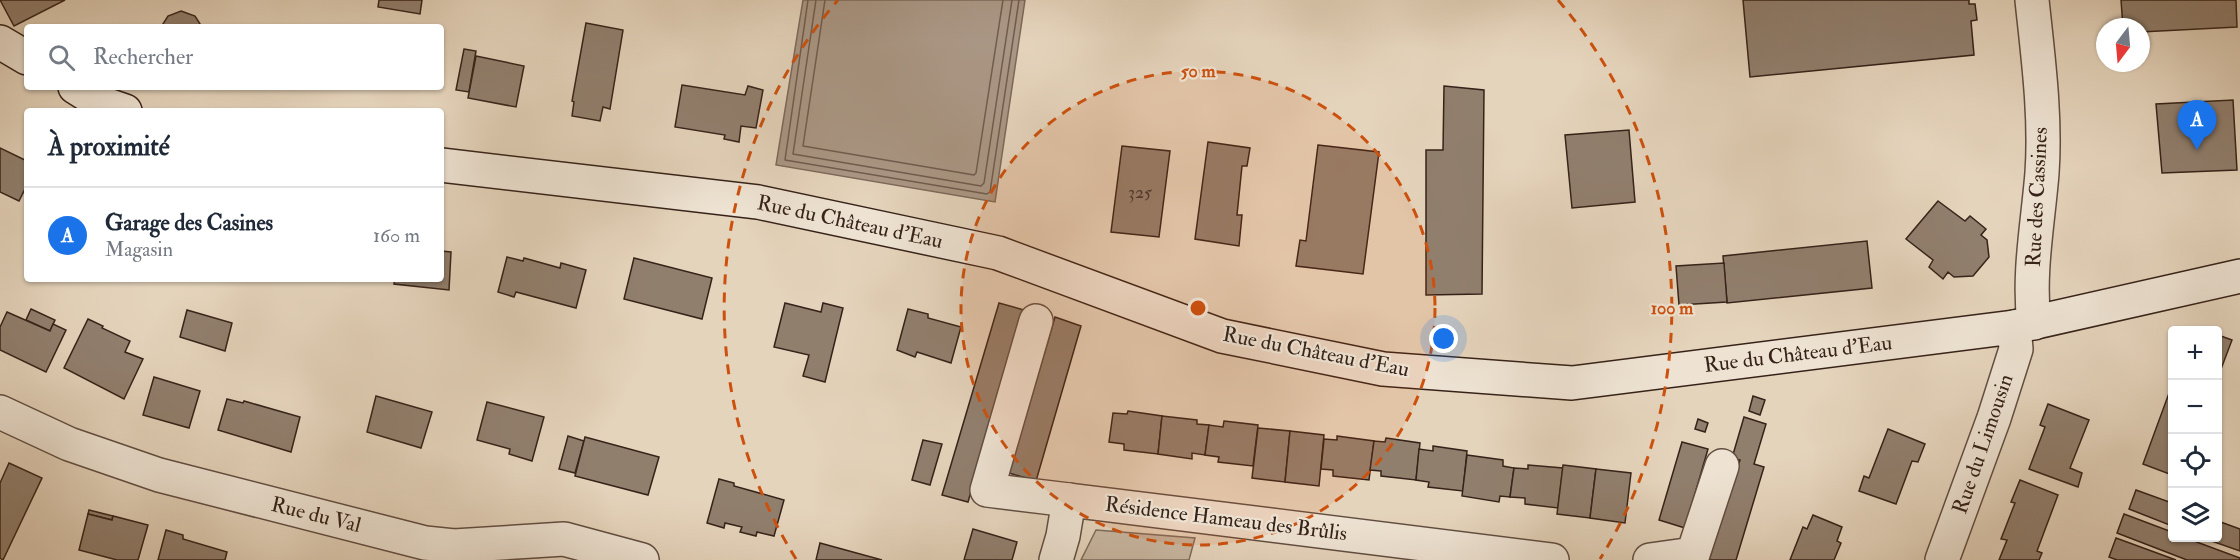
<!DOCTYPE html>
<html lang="fr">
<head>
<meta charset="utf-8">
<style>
	body { margin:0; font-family:"IM FELL Double Pica",serif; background:#f2f2f3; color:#1f2937 }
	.controls { position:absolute; right:18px; bottom:18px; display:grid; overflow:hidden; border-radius:6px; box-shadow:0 2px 4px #0004 }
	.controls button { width:54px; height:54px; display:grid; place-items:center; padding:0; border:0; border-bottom:2px solid #e0e1e3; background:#fff; color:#1f2937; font:30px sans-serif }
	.compass { position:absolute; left:2096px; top:18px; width:54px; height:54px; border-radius:50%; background:#fff; box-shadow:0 2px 4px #0004; rotate:196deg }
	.you { position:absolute; left:1444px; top:339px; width:21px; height:21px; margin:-15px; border:4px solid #fff; border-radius:50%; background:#1a73e8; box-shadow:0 0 0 9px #1a73e833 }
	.badge { display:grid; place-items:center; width:39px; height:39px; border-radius:50%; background:#1a73e8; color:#fff; font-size:20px; font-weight:700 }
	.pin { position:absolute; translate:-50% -50px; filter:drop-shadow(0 2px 3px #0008) }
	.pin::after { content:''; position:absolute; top:32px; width:21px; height:18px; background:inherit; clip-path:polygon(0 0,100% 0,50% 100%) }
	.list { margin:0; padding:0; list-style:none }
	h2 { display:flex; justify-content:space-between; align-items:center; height:78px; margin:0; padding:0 24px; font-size:26px }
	h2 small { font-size:20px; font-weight:400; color:#747a83 }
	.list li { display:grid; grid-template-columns:39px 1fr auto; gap:18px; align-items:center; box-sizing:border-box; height:96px; padding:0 24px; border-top:2px solid #e0e1e3 }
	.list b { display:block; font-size:22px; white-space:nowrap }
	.list p { margin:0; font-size:20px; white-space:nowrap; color:#747a83 }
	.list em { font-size:20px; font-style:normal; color:#747a83 }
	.icon { flex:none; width:33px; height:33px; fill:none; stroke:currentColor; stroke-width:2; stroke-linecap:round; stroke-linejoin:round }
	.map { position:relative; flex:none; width:2240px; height:560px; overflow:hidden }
	.search { position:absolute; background:#fff; box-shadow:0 2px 4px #0004; left:24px; top:24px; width:420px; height:66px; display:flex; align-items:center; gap:15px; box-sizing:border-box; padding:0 21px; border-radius:6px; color:#747a83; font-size:22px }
	.panel { position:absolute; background:#fff; box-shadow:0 2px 4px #0004; left:24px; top:108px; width:420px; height:174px; border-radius:6px }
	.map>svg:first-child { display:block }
	.green { fill:#c7b6a0; stroke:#7e6c5c; stroke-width:1.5 }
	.water { fill:#aa9785; stroke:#7c685a; stroke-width:1.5 }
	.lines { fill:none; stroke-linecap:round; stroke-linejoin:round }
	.shore { stroke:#705c4f; stroke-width:1.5 }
	.building { fill:#917f6e; stroke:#362219; stroke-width:1.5 }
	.street-casing { stroke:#624e42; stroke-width:36 }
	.secondary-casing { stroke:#362219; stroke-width:36 }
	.street { stroke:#eee3d3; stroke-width:33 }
	.secondary { stroke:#eee3d3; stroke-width:33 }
	.ring { fill:none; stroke:#cd510e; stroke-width:3; stroke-dasharray:10 8 }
	.labels { text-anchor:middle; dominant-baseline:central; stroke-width:4.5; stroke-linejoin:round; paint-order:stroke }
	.number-label { font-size:18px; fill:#4d392e }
	.street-label { font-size:21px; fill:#362219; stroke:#eee3d3 }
	.centre { fill:#cd510e; stroke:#eee3d3; stroke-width:3 }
	.ring-label { font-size:18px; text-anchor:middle; font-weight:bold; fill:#cd510e; stroke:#eee3d3; stroke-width:4.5; stroke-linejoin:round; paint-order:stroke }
</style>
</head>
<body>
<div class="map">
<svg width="2240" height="560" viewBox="0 0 2240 560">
	<rect width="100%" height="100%" fill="#e5d4bc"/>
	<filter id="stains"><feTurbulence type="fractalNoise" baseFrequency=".00333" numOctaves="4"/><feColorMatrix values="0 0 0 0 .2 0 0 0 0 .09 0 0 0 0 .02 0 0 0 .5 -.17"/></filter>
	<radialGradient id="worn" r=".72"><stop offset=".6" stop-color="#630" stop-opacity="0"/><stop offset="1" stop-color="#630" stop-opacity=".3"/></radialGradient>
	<path class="green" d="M1096,530L1195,538L1189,560H1081Z"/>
	<path class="water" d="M803,0H1025L995,202L776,165Z"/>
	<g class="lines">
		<g class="shore">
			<path d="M808,0L785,160L987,194L990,192L1019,0"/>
			<path d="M816,0L793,154L981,186L984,183L1012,0"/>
			<path d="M825,0L803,146L974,175L976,173L1003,0"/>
		</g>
	</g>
	<g class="building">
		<path d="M0,0H65L14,26Z"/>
		<path d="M379,0H422L420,14L378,7Z"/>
		<path d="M1743,0H1969V4H1975L1977,20L1971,21L1974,55L1750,77Z"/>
		<path d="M2121,0H2236L2237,27L2141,32V27H2123Z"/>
		<path d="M181,11L195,16L202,27H161L168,16Z"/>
		<path d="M586,23L623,30L610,109L603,107L600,121L572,116L574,102L572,101Z"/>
		<path d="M464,49L476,51L469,92L456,90Z"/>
		<path d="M476,56L524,66L516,107L468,98Z"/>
		<path d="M682,85L745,95L748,86L763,90L756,128L741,126L739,142L724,139L725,135L675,127Z"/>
		<path d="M1444,86L1484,90L1482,294L1426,295V150H1443Z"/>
		<path d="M2233,100L2237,170L2162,173L2156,104Z"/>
		<path d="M1629,130L1635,202L1572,208L1565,135Z"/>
		<path d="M1208,142L1250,148L1247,166H1242L1237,215H1242L1239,246L1195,239Z"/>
		<path d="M1318,145L1379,152L1363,274L1296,266L1300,240L1306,241Z"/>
		<path d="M1122,146L1170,151L1159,237L1111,232Z"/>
		<path d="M0,148L27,161V185L19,201L0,192Z"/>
		<path d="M1938,201L1965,221L1970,216L1986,229L1981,235L1987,240L1989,257L1973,276L1954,277L1948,272L1943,279L1929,267L1933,260L1906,239Z"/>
		<path d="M1867,241L1872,288L1727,303L1723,256Z"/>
		<path d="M441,251L451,252L449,290L394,284L395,279H441Z"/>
		<path d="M507,257L523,261L524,258L560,268L561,263L586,270L576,308L516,292L514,297L498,292Z"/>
		<path d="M634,258L712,278L702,319L624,299Z"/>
		<path d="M1724,263L1727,302L1679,305L1676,266Z"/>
		<path d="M785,303L821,312L823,303L843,308L825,382L803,376L809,355L774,347Z"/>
		<path d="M999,303L1024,310L968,502L942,495Z"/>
		<path d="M31,309L55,320L50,331L26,320Z"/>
		<path d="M908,309L928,314V318L961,327L951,363L917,352L915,357L897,350Z"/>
		<path d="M187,310L232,323L225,351L180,337Z"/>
		<path d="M7,312L50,331L53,324L66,330L46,372L0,350V327Z"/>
		<path d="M1055,317L1081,326L1036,481L1009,473Z"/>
		<path d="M88,319L103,326L102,328L130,341L125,352L143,359L124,399L64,368Z"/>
		<path d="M2218,335L2232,340L2218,377Z"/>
		<path d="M154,377L200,391L189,428L143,415Z"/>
		<path d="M2172,385V475L2143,464Z"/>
		<path d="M376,396L432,412L421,448L367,432Z"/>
		<path d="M1753,396L1765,400L1760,415L1749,411Z"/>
		<path d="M227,399L243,403L244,401L300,417L291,452L218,430Z"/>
		<path d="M487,402L544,417L532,461L509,454L510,449L477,440Z"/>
		<path d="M2048,404L2089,420L2070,468L2082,473L2078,487L2029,469L2045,427L2040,425Z"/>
		<path d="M1128,411L1162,416L1158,454L1124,450V444L1109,442L1113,413L1127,414Z"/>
		<path d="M1162,416L1197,420V424L1209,425L1205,455L1192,453V459L1158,454Z"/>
		<path d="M1744,417L1766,424L1754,464L1764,467L1736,560H1709L1740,460L1732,458Z"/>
		<path d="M1698,419L1708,423L1705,432L1695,429Z"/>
		<path d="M1224,421L1258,425L1253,466L1218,462L1219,457L1205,455L1209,425L1223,427Z"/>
		<path d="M1258,428L1290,431L1285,482L1252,478Z"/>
		<path d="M1888,429L1925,444L1918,462L1912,461L1896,504L1859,491L1864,476L1869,478Z"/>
		<path d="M1290,431L1324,435L1319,486L1285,482Z"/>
		<path d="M568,436L584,441L575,473L559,469Z"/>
		<path d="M1337,436L1374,441L1369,480L1333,476V470L1321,469L1324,439L1337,440Z"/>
		<path d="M585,437L659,457L648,495L575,476Z"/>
		<path d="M1386,438L1420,443L1416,480L1381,476V471L1370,470L1374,441L1385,442Z"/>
		<path d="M923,440L942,444L930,485L912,480Z"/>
		<path d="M1682,442L1708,449L1685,528L1659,520Z"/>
		<path d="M1433,446L1467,451L1463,491L1428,487L1429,482L1416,480L1419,449L1433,451Z"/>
		<path d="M1467,455L1503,460V466L1514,468L1510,497L1500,496L1499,502L1462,496Z"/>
		<path d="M9,463L42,478L3,560L0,558V483Z"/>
		<path d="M1528,465L1563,468L1558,508L1525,504V498L1510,497L1514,468L1528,469Z"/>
		<path d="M1563,465L1596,469L1590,518L1557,514Z"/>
		<path d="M1596,469L1631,473L1625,523L1590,518Z"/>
		<path d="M719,479L734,483V486L784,500L774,536L757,532L756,536L740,532L742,527L725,523L724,528L707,523Z"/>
		<path d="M2020,480L2058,495L2037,551L2042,553L2039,560H1999L2007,540L2001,539L2015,503L2011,502Z"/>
		<path d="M2136,490L2172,503V526L2129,509Z"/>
		<path d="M89,510L113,516L112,520L88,514Z"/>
		<path d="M88,514L112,520L113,516L148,525L138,560H117L79,550Z"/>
		<path d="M2124,514L2172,532V538H2186L2240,558V560H2187L2117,533Z"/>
		<path d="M1813,515L1842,527L1837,541L1841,543L1834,560H1790L1803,527L1807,529Z"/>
		<path d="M2218,521L2240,529V551L2203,538H2218Z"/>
		<path d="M973,529L1017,542L1012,560H964Z"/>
		<path d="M166,530L183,535V539L227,552L225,560H158Z"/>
		<path d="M2116,538L2176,560H2117L2109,557Z"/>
		<path d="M820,543L882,560H816Z"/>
	</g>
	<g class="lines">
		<defs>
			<g id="street">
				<path d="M2032,0C2038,57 2046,116 2042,173C2038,223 2028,273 2034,323"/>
				<path d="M1036,321L987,490L1069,500"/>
				<path d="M0,412L69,444L159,475L425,543L454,546L564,539L642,560"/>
				<path d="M1056,560L1063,536L1069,500L1552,560"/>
				<path d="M1650,560L1693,554L1722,466"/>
				<path d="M1942,560L1994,418L2016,349L2014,327"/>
			</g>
			<g id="secondary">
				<path d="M0,42L27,58"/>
				<path d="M75,87L99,102L125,111"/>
				<path d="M441,165L758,202L998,253L1222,336L1383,369L1572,383L2014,327L2240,276"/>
			</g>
		</defs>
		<use href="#street" class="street-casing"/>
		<use href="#secondary" class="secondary-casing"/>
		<use href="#street" class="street"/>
		<use href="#secondary" class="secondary"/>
	</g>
	<circle cx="1198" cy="308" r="237" fill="#cd510e" fill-opacity=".12"/>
	<g class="ring">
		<circle cx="1198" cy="308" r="237"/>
		<path d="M796 559A474 474 0 0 1 838 0M1558 0A474 474 0 0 1 1600 559"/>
	</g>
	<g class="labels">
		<g class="number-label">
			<text x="1140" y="192">325</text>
		</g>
		<g class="street-label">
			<text transform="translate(2037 197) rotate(-87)">Rue des Cassines</text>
			<text transform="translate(850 222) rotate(12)">Rue du Château d'Eau</text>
			<text transform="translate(1316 352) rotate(11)">Rue du Château d'Eau</text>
			<text transform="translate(1798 354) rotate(-7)">Rue du Château d'Eau</text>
			<text transform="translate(1983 444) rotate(-71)">Rue du Limousin</text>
			<text transform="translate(316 515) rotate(14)">Rue du Val</text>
			<text transform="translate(1226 519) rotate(7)">Résidence Hameau des Brûlis</text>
		</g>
	</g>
	<circle cx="1198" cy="308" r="9" class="centre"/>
	<g class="ring-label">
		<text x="1198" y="77">50 m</text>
		<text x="1672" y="314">100 m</text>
	</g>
	<rect width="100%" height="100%" filter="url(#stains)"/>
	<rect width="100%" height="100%" fill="url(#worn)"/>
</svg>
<div class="controls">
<button>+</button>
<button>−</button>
<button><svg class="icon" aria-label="locate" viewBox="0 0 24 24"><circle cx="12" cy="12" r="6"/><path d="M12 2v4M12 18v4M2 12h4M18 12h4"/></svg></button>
<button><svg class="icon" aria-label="layers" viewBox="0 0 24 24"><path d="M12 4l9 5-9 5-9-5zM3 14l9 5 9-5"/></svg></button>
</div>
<svg class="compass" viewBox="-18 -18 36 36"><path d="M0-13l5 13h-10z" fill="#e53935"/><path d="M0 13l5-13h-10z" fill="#747a83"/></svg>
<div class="you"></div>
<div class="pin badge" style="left:2197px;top:150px">A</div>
<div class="search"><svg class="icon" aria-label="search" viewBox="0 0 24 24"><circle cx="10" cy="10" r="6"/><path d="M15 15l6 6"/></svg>Rechercher</div>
<section class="panel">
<h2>À proximité<small></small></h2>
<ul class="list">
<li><span class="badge">A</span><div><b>Garage des Casines</b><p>Magasin</p></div><em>160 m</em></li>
</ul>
</section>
</div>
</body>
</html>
